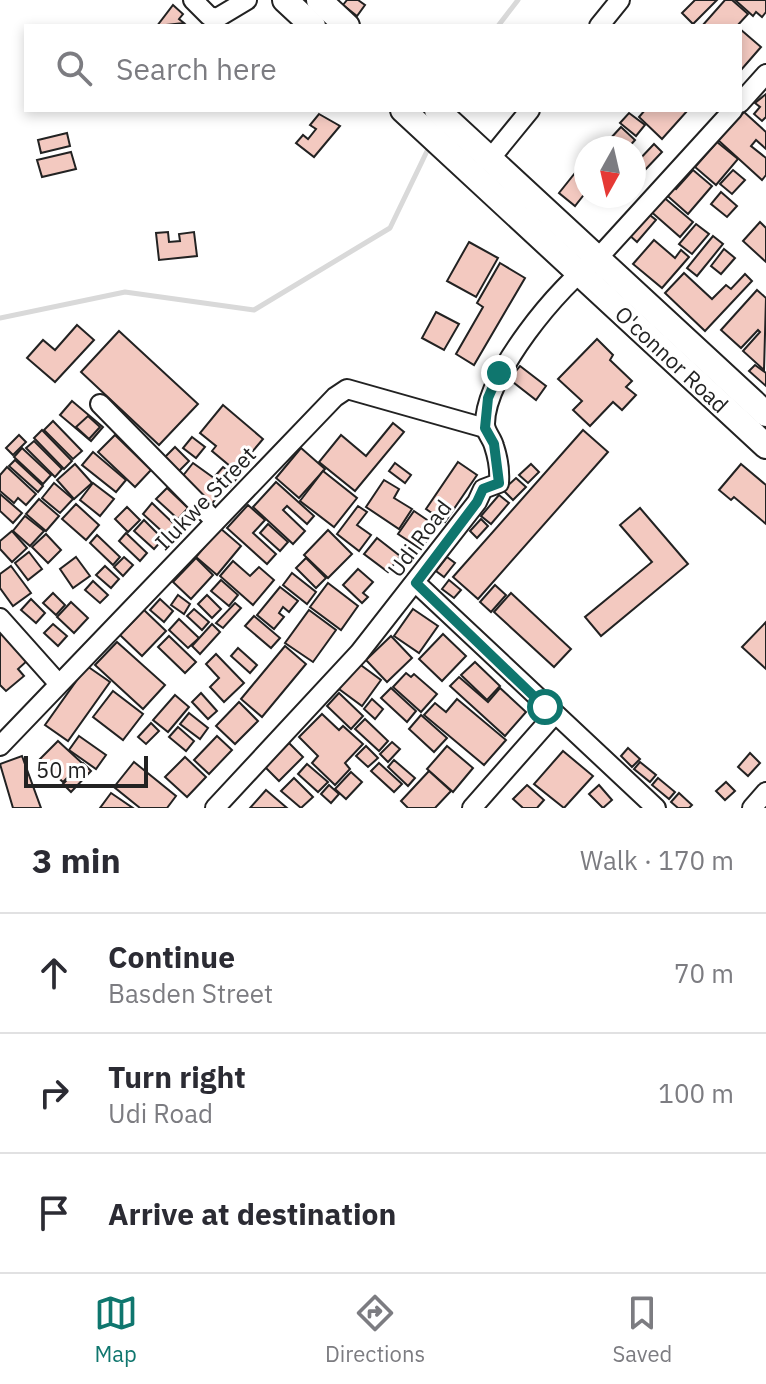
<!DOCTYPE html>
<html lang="en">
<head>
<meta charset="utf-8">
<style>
	body { margin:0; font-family:"IBM Plex Sans",sans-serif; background:#f7f7f7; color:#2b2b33 }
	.compass { position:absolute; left:574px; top:136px; width:72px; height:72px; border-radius:50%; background:#fff; box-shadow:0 4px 12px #0003; rotate:188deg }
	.scale { position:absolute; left:24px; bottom:20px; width:124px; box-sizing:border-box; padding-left:8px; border:4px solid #222; border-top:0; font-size:22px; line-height:28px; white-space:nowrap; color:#222; -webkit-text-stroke:6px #fff; paint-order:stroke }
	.stop { position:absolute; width:24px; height:24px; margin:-18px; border:6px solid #0f766e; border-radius:50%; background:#fff }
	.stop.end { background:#0f766e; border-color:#fff; box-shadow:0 2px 8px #0008 }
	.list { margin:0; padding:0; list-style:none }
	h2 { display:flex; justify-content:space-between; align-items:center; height:104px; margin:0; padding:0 32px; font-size:34px }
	h2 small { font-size:26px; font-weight:400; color:#7c7c81 }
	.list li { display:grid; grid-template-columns:52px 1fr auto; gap:24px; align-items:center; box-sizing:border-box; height:120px; padding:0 32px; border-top:2px solid #e1e1e2 }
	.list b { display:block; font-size:30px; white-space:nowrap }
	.list p { margin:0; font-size:26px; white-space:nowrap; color:#7c7c81 }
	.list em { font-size:26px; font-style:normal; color:#7c7c81 }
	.icon { flex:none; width:44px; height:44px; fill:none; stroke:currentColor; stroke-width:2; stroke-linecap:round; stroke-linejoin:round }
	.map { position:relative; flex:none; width:766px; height:808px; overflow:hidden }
	.search { position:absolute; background:#fff; box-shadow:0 4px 12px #0003; left:24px; right:24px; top:24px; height:88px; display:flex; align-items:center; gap:20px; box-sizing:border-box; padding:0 28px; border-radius:0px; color:#7c7c81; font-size:30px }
	.sheet { height:464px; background:#fff }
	nav { display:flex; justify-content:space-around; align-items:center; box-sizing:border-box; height:112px; border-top:2px solid #e1e1e2; background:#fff; font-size:22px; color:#7c7c81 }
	nav a { display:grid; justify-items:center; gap:4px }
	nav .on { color:#0f766e }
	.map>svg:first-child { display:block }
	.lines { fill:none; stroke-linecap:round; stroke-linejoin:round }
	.stream { stroke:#d9d9d9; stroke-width:5 }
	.building { fill:#f3c9c0; stroke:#222; stroke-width:2 }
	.minor-casing { stroke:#222; stroke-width:22 }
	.major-casing { stroke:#222; stroke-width:28 }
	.minor { stroke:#fff; stroke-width:18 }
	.major { stroke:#fff; stroke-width:24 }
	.route { stroke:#0f766e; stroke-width:10 }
	.labels { text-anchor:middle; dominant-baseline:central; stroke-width:6; stroke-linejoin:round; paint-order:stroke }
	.street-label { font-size:22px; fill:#222; stroke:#fff }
</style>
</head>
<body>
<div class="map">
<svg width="766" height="808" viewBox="0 0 766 808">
	<rect width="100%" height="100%" fill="#fff"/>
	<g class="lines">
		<g class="stream">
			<path d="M498,26L518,0"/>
			<path d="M0,318L125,292L254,310L390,228L429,147"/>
		</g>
	</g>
	<g class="building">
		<path d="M347,0H358L365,5L357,16L343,5Z"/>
		<path d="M695,0H717L693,24L682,13Z"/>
		<path d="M725,0H732L748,14L737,26H702Z"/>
		<path d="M735,0H766V12L762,17L756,12L753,16Z"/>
		<path d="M173,5L183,14L179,19L184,23L157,26Z"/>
		<path d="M740,29L761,47L741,70L740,69Z"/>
		<path d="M766,94V117L762,121L754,114L760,107L755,103Z"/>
		<path d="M645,110H688L662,139L639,117Z"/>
		<path d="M744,112L766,132V149L756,140L751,146L766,158V175L762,180L718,140Z"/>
		<path d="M629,113L645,125L636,136L620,123Z"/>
		<path d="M319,114L340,126L314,157L296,143L303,135L308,139L316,129L310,125Z"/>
		<path d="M621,127L635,140L628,148H621L610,139Z"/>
		<path d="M67,133L70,146L41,153L38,140Z"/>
		<path d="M717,142L738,159L716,185L695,167Z"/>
		<path d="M654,144L662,152L644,171L636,163Z"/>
		<path d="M71,152L76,169L42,177L37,160Z"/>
		<path d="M586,169V192L575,206L559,193L575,173L579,177Z"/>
		<path d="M693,170L712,186L688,214L662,191L669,183L676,189Z"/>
		<path d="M733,170L745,180L732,194L720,184Z"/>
		<path d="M721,192L737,206L727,217L711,204Z"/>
		<path d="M661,195L693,222L680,237L648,209Z"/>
		<path d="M646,212L656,220L637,242L628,234Z"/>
		<path d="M760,222L766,228V262L743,241Z"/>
		<path d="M696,224L709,234L692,254L679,244Z"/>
		<path d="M168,232L169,242L180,241L179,234L194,232L197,256L159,260L156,233Z"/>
		<path d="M713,236L723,244L697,276L687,268Z"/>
		<path d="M654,240L675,258L681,250L689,257L662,288L633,264Z"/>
		<path d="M469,242L498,258L476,297L447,281Z"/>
		<path d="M724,249L735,258L721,274L711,266Z"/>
		<path d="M500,263L525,278L474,365L456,354L483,307L477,303Z"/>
		<path d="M684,273L712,299L726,285L731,289L745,274L752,281L705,331L665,293Z"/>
		<path d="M757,290L766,298L764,370L743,351L760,332L758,330L741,348L721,330Z"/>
		<path d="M436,312L459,324L444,350L422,338Z"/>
		<path d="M77,325L94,340L55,382L27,358L43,340L55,350Z"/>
		<path d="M119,331L198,404L159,445L81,372Z"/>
		<path d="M597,339L613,355L610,360L632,381L626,387L636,395L622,410L613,402L590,426L573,410L582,401L558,379Z"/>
		<path d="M755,365L766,373V386L749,371Z"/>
		<path d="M520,366L546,386L536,400L509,379Z"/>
		<path d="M72,401L103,427L91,441L60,415Z"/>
		<path d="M223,405L263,439L236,471L212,451L216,446L200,433Z"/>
		<path d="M88,416L100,427L89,439L76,427Z"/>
		<path d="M53,421L82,451L73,459L44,430Z"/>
		<path d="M393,423L404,432L355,491L319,462L341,435L366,456Z"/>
		<path d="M42,430L72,461L64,469L34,438Z"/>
		<path d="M583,430L608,452L478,599L453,577Z"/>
		<path d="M19,435L26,442L13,455L6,448Z"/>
		<path d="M115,435L151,470L135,487L98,452Z"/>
		<path d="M192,437L205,447L196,458L183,448Z"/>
		<path d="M34,441L62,469L55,477L26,448Z"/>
		<path d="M175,447L189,461L177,473L163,459Z"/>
		<path d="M22,448L51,475L43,484L14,457Z"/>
		<path d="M301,448L325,469L299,498L276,478Z"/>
		<path d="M93,452L126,480L116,492L82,465Z"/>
		<path d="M15,460L43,486L38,492L9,466Z"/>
		<path d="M458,462L477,475L445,522L426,509Z"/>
		<path d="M193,463L225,486L211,505L178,482Z"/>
		<path d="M395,463L411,475L405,483L389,471Z"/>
		<path d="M75,464L92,483L74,499L57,480Z"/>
		<path d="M531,464L539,472L528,483L519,475Z"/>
		<path d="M741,464L766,485V524L734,497L731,500L719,490Z"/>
		<path d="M7,467L36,494L26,505L18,498L14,503L0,491V475Z"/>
		<path d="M223,467L237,478L230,487L216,475Z"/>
		<path d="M323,471L357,498L334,527L300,501Z"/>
		<path d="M516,478L526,487L513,500L503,490Z"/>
		<path d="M384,480L399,489L394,498L412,509L399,529L366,507Z"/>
		<path d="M276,482L314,516L307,524L287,506L283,510L305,531L293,544L253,507Z"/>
		<path d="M54,483L73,499L60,513L42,498Z"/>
		<path d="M93,483L114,499L100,516L80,500Z"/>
		<path d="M167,488L188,508L178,519L156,499Z"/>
		<path d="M0,494L22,513L13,523L0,511Z"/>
		<path d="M499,495L509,503L491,524L481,516Z"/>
		<path d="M39,499L59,516L46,531L26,514Z"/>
		<path d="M152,503L175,525L166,535L143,514Z"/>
		<path d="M76,504L99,525L86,540L62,519Z"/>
		<path d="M248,505L265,520L253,533L276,554L267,564L227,528Z"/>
		<path d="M358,506L367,512L357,525L371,535L359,551L337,534Z"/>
		<path d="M127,507L140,520L128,532L115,519Z"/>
		<path d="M640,508L688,564L601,636L585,617L652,562L620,525Z"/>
		<path d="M414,511L436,526L421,549L398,534Z"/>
		<path d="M25,516L44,531L30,546L13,531Z"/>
		<path d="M481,519L488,526L477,538L470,531Z"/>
		<path d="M144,520L163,539L154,549L134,531Z"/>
		<path d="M268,524L288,542L280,551L260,533Z"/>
		<path d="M220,528L241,546L217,575L196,557Z"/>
		<path d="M328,530L352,554L328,578L304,555Z"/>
		<path d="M12,531L27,548L12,562L0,549V541Z"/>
		<path d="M126,533L147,553L140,561L119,541Z"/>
		<path d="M46,534L61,550L48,563L32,547Z"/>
		<path d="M97,535L120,557L113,565L90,543Z"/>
		<path d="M377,538L400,556L388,572L364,554Z"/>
		<path d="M29,552L42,569L28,580L15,563Z"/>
		<path d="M76,557L90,576L73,588L60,569Z"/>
		<path d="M124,557L133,565L123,576L114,567Z"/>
		<path d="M447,557L455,563L444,577L436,571Z"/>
		<path d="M196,558L213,575L191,599L173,582Z"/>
		<path d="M306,558L326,578L316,588L296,568Z"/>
		<path d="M233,561L250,576L259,567L274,580L253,605L220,576Z"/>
		<path d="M11,566L31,593L13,606L0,588V574Z"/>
		<path d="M105,566L119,579L111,588L96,575Z"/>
		<path d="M358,569L373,582L363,593L368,597L362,603L343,585Z"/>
		<path d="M292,573L316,592L307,604L283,585Z"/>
		<path d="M221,580L238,595L229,606L211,591Z"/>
		<path d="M449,580L461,590L454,598L442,589Z"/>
		<path d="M93,581L108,595L100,603L85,590Z"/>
		<path d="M328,583L358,606L341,630L310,607Z"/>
		<path d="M495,585L506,595L491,612L480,602Z"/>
		<path d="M280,587L298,601L289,612L283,607L279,613L284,617L274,629L257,615Z"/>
		<path d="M53,593L65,605L56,615L43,603Z"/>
		<path d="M511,593L571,649L554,667L494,612Z"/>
		<path d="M178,595L190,604L184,614L171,605Z"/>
		<path d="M207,595L221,609L212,618L198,604Z"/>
		<path d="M31,599L45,613L36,623L21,610Z"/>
		<path d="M160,599L173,611L164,622L150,610Z"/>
		<path d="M71,602L88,618L74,633L57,617Z"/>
		<path d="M235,603L241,608L223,628L216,623Z"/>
		<path d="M194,609L209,622L202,630L187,616Z"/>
		<path d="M413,609L438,626L419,653L394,636Z"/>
		<path d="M144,610L166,631L142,656L120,635Z"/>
		<path d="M309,610L336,630L313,662L285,643Z"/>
		<path d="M254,616L280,638L271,648L245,626Z"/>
		<path d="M179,619L199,638L188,648L169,630Z"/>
		<path d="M766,622V669L742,647Z"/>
		<path d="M53,624L67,636L58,646L44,633Z"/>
		<path d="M212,624L220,632L200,654L192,646Z"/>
		<path d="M0,627L28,660L18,669L24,676L6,691L0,685Z"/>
		<path d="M443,634L466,656L442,681L419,659Z"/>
		<path d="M169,636L196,662L185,673L158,647Z"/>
		<path d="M391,636L412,658L387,682L366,660Z"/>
		<path d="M117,642L165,685L143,709L95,665Z"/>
		<path d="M285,646L306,664L262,717L241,699Z"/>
		<path d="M238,648L257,665L250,673L231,656Z"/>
		<path d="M216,654L244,683L224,702L210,687L219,678L206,664Z"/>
		<path d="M475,662L500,686L487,700L461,675Z"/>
		<path d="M358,663L381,680L362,706L339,689Z"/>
		<path d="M87,666L110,682L68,741L45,725Z"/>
		<path d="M406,673L411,677L414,674L437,694L421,712L393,687Z"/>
		<path d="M459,677L488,702L500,688L526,712L505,736L450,686Z"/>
		<path d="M391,688L416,711L407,722L381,698Z"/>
		<path d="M113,691L143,714L123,740L93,717Z"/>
		<path d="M201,693L217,711L208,719L192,702Z"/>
		<path d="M339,693L363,716L351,729L327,706Z"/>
		<path d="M175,695L189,707L168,732L153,720Z"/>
		<path d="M372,699L383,709L375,719L364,709Z"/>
		<path d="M457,699L506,740L484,765L424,715L435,703L446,712Z"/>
		<path d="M239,702L258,721L235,744L216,726Z"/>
		<path d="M189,713L208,728L200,739L180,724Z"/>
		<path d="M322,714L339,730L343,726L363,744L345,763L350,769L335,785L312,763L318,756L299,737Z"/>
		<path d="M421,715L447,738L434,752L409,729Z"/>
		<path d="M365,719L388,741L379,751L355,729Z"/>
		<path d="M151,723L159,731L146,744L138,737Z"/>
		<path d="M178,727L194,741L186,751L169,737Z"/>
		<path d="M79,736L106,755L96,769L69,750Z"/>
		<path d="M217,736L232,750L209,774L194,760Z"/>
		<path d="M58,741L82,763L63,782L39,760Z"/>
		<path d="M392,742L400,749L388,762L380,754Z"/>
		<path d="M289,743L303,757L279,781L265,767Z"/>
		<path d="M366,746L378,758L368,767L356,756Z"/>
		<path d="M447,746L473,768L453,792L427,769Z"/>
		<path d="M628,748L640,759L632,767L621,756Z"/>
		<path d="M563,751L593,776L564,808L534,784Z"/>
		<path d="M750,753L760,763L748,776L738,767Z"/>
		<path d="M22,756L41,808H13L0,764Z"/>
		<path d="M185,757L206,777L187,797L165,777Z"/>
		<path d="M394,760L415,778L408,786L388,767Z"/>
		<path d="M134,762L176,796L167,808H140L114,787Z"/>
		<path d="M640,762L656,775L650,782L634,769Z"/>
		<path d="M83,763L91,771L71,792L63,784Z"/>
		<path d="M379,763L402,784L394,792L371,771Z"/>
		<path d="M307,764L328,782L318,792L298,774Z"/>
		<path d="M429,771L451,791L435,808H408L401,801Z"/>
		<path d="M351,772L362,782L346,799L335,789Z"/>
		<path d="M294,778L313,797L301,808L281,791Z"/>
		<path d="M658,778L675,792L669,799L652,785Z"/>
		<path d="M726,782L735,791L725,800L716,791Z"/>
		<path d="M329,785L339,794L331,803L321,794Z"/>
		<path d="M527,785L544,800L537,808H523L513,799Z"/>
		<path d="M599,785L612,800L603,808L589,794Z"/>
		<path d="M266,790L287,808H250Z"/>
		<path d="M111,793L133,808H100Z"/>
		<path d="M679,793L692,805L689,808H678L671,802Z"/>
	</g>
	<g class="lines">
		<defs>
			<g id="minor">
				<path d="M193,0L209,16L217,18L247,0"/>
				<path d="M599,26L620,0"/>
				<path d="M740,103L766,74"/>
				<path d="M490,159L530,110"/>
				<path d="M100,404L215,521"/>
				<path d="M416,583L656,808"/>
				<path d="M0,618L58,683"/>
				<path d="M0,746L335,397L347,389L485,428"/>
				<path d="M215,808L359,653L477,502L483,489L499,483C500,470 498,458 494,446C492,438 485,432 485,424C485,375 559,285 598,258L733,110"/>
				<path d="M472,808L554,715"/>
				<path d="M752,808L766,792"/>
			</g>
			<g id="major">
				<path d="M285,0L313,26"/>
				<path d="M319,0L347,26"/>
				<path d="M403,110L766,446"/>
				<path d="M437,110L766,414"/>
			</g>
		</defs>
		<use href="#minor" class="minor-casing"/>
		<use href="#major" class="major-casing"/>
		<use href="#minor" class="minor"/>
		<use href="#major" class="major"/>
	</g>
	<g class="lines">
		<path class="route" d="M499,373L488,398L485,428L494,444L499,483L483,489L477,502L416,583L545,707"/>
	</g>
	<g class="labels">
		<g class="street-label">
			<text transform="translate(672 359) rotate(43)">O'connor Road</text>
			<text transform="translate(205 498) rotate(-46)">Ilukwe Street</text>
			<text transform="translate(419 538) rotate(-53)">Udi Road</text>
		</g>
	</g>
</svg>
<svg class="compass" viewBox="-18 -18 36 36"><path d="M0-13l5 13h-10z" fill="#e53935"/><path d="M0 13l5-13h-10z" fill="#7c7c81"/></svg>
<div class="scale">50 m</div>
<div class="stop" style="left:545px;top:707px"></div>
<div class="stop end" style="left:499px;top:373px"></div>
<div class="search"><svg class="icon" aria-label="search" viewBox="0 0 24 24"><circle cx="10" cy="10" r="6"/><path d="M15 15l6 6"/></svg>Search here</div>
</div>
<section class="sheet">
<h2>3 min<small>Walk · 170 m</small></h2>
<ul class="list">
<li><svg class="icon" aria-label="ahead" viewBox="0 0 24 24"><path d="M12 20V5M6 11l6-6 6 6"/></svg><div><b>Continue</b><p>Basden Street</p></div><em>70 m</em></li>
<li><svg class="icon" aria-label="right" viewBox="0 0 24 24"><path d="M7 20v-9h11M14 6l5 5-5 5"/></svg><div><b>Turn right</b><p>Udi Road</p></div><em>100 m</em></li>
<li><svg class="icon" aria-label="arrive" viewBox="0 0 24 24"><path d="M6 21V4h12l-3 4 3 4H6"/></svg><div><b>Arrive at destination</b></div></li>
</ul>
</section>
<nav>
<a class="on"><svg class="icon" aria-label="map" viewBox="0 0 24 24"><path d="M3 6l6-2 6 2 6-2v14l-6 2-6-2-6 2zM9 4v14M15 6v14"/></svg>Map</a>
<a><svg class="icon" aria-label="directions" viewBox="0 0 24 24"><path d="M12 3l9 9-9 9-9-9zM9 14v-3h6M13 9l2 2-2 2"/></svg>Directions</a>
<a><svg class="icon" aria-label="saved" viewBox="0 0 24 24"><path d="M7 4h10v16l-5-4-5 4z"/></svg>Saved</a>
</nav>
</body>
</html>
